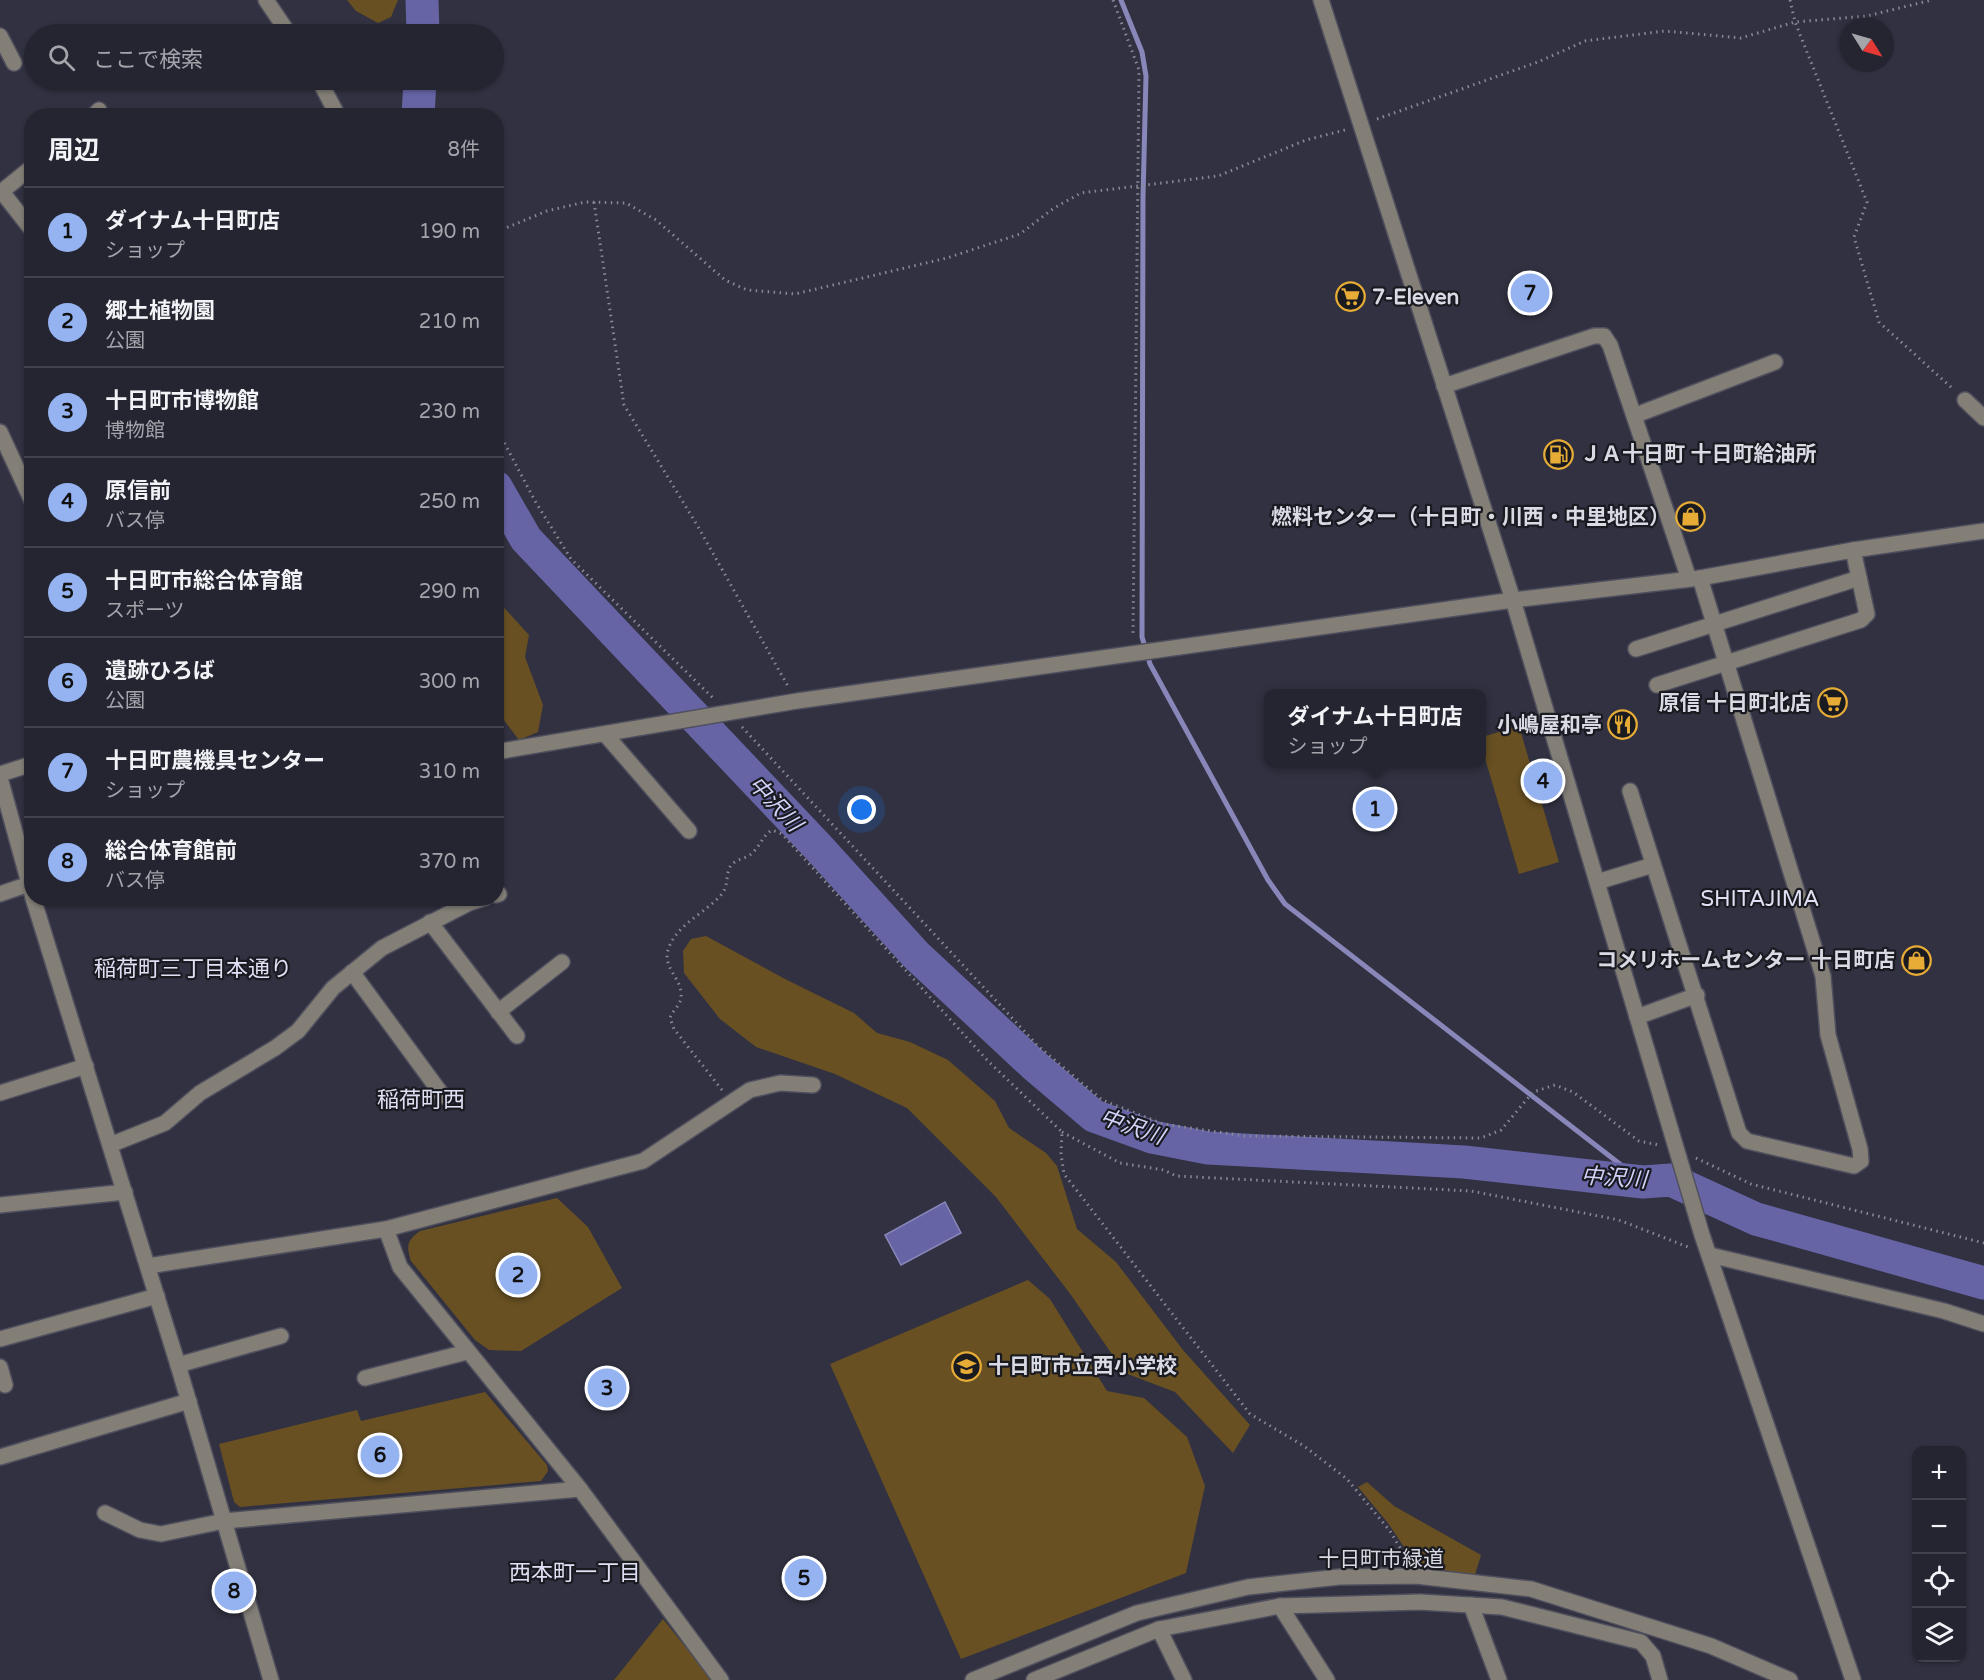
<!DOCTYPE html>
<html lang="ja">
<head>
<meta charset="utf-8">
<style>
	body { margin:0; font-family:"Varela Round","Noto Sans JP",sans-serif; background:#31313d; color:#f1f3f6 }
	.controls { position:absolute; right:18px; bottom:18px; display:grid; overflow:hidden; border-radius:12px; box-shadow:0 2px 4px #0004 }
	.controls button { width:54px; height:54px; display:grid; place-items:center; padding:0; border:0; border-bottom:2px solid #42424d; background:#252531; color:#f1f3f6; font:30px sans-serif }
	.compass { position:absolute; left:1840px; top:18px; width:54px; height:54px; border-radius:50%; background:#252531; box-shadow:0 2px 4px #0004; rotate:127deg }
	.you { position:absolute; left:862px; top:810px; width:21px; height:21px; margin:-15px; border:4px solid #fff; border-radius:50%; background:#1a73e8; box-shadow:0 0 0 9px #1a73e833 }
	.badge { display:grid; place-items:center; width:39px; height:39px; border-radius:50%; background:#95b2f1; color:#111; font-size:20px; font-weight:700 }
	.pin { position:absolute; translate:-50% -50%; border:3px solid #fff; box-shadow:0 2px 6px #0006 }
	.popup { position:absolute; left:1264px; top:689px; width:222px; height:78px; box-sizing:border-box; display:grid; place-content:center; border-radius:12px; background:#252531; filter:drop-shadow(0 2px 4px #0005); font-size:20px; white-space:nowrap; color:#a3a5ab }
	.popup b { font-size:22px; color:#f1f3f6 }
	.popup::after { content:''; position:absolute; left:50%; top:100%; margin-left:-12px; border:12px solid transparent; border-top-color:#252531 }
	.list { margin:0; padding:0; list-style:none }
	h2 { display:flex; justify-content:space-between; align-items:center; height:78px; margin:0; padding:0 24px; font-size:26px }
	h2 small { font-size:20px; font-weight:400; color:#a3a5ab }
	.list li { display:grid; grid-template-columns:39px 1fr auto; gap:18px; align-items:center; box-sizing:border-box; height:90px; padding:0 24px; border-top:2px solid #42424d }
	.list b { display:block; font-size:22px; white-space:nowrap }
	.list p { margin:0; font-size:20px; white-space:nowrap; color:#a3a5ab }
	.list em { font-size:20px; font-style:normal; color:#a3a5ab }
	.icon { flex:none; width:33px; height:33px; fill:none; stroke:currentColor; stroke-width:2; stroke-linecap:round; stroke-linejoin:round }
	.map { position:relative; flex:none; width:1984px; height:1680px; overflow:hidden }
	.search { position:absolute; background:#252531; box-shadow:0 2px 4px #0004; left:24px; top:24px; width:480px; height:66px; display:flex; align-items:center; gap:15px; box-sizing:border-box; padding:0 21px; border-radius:33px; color:#a3a5ab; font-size:22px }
	.panel { position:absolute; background:#252531; box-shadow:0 2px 4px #0004; left:24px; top:108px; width:480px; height:798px; border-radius:24px }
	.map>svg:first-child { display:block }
	.green { fill:#685022 }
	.water { fill:#6764a6; stroke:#8987b9; stroke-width:1.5 }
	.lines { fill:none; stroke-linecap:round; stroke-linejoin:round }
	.stream { stroke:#8987b9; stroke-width:5 }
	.river { stroke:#6764a6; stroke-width:33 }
	.minor-casing { stroke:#4f4f5e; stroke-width:18 }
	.path { stroke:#898a97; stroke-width:3; stroke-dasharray:1.5 4.5; stroke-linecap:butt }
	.minor { stroke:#837f77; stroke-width:15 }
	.labels { text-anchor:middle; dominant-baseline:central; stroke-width:4.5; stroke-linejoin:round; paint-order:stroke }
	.poi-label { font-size:21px; font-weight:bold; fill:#d9dae4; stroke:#1a1a21; text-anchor:end }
	.street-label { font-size:21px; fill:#d9dae4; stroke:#1a1a21 }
	.water-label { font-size:22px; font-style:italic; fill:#d3d3f9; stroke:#1a1a21 }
	.neighbourhood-label { font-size:22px; fill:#e0e0f5; stroke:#1a1a21 }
</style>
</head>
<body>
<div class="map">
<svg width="1984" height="1680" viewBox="0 0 1984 1680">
	<rect width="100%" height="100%" fill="#313141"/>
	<g class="green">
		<path d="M347,0H398L391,17L378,23L356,11Z"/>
		<path d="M497,600L529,635L525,657L543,705L538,732L519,740L497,711Z"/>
		<path d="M1519,726L1559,862L1519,874L1482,748V737Z"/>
		<path d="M706,936L787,980L854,1013L877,1033L910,1042L948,1060L995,1101L1009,1128L1046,1153L1057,1166L1077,1229L1116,1262L1183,1350L1250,1425L1233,1453L1175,1392L1125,1373L1071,1295L996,1197L907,1108L835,1074L756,1047L720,1019L684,973L683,951L691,939Z"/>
		<path d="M557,1198L588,1227L622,1288L521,1351L489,1350L475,1340L411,1261C406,1246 407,1240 420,1231Z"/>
		<path d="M1028,1280L1050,1299L1107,1391L1144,1398L1187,1437L1205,1486L1186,1573L961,1659L830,1364Z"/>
		<path d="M485,1392L547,1465L548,1471L541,1481L240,1507L234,1502L219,1444L357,1410L361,1421Z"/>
		<path d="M1367,1482L1394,1506L1481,1555L1474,1578L1414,1562L1388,1523L1358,1487Z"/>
		<path d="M663,1619L712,1680H614Z"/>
	</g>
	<path class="water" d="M945,1202L961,1233L901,1265L885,1235Z"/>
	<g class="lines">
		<path class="stream" d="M1121,0L1142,52L1146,76L1143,197L1142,637L1150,664L1268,880L1285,904L1643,1182"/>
		<g class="river">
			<path d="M422,0L423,34"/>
			<path d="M418,116L420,80"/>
			<path d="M496,487L526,539L818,847L916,955L1035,1066L1094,1116L1152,1137L1208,1148L1464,1162L1643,1182L1671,1180L1756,1219L1984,1283"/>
		</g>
		<defs>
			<g id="minor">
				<path d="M266,0L289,34"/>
				<path d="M1321,0L1513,600L1702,1235L1853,1680"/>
				<path d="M0,36L14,63"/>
				<path d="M319,80L338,116"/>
				<path d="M93,116L99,110"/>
				<path d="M2,192L32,230"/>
				<path d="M0,193L32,167"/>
				<path d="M1444,386L1594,336H1604L1610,345L1689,579"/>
				<path d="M1965,400L1984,418"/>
				<path d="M1636,415L1775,362"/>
				<path d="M0,432L32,501"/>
				<path d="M1636,649L1859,578"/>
				<path d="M1657,685L1861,620L1867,614L1853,550"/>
				<path d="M605,734L689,831"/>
				<path d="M496,752L797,701L1513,600L1700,578L1853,550L1984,531"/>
				<path d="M0,774L32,764"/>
				<path d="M0,778L32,894"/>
				<path d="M1630,791L1739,1133L1747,1141L1854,1166L1861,1161L1860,1149L1828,1035L1823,976L1700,578"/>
				<path d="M1597,882L1653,865"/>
				<path d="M0,894L32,883"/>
				<path d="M496,895L499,894"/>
				<path d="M33,898L178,1365L271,1680"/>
				<path d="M430,922L517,1036"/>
				<path d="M352,972L443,1096"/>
				<path d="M498,1012L562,962"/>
				<path d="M1637,1017L1697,995"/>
				<path d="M0,1093L86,1066"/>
				<path d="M110,1145L165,1123L200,1093L275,1048L298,1031L333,988L382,948L469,903L485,898"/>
				<path d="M0,1205L125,1192"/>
				<path d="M386,1229L400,1267L580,1489L721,1680"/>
				<path d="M1710,1255L1944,1311L1984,1324"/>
				<path d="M148,1266L386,1229L643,1161L750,1090L780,1083L813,1085"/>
				<path d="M0,1339L157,1296"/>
				<path d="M178,1365L281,1336"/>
				<path d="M0,1367L5,1385"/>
				<path d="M365,1378L467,1352"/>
				<path d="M0,1457L189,1401"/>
				<path d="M105,1513L140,1530L161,1534L224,1521L580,1489"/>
				<path d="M1471,1605L1499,1680"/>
				<path d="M1280,1606L1327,1680"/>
				<path d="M1159,1629L1184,1680"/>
				<path d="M973,1680L1137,1613L1248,1587L1339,1577L1416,1576L1531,1589L1711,1646L1790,1680"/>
				<path d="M1034,1680L1159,1629L1280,1606L1420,1602L1502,1607L1641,1642L1653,1656L1660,1680"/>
			</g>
		</defs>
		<use href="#minor" class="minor-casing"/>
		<g class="path">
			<path d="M1113,0L1139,70L1133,637"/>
			<path d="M1790,0L1795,22L1867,202L1854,237L1879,322L1953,389"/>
			<path d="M1377,119L1538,62L1585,41L1665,31L1741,38L1795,22L1867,16L1932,0"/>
			<path d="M594,202L624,405L697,525L789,688"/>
			<path d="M496,232L547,211L585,202L626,203L656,220L725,280L747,290L795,294L947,258L1020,234L1054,208L1081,193L1218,176L1306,140L1345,130"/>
			<path d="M496,427L535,501L571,559L714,699"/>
			<path d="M742,727L1038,1046L1102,1100L1163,1124L1245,1136L1481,1138L1501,1130L1533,1092L1555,1085L1573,1092L1639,1141L1659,1145"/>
			<path d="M722,1090L674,1029L670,1018C673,1009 682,1005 681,994C681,977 661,967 669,947C678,924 705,913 721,895C728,887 726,878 729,869C733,859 744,860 751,854C760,847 762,836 772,830L782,834L987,1060L1062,1132L1061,1154L1064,1174L1250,1414L1304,1446L1347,1479L1390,1531L1408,1561"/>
			<path d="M1062,1132L1120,1163L1164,1170L1176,1176L1471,1191L1619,1220L1688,1247"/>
			<path d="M1696,1158L1751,1184L1984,1243"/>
		</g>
		<use href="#minor" class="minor"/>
	</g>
	<defs>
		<symbol id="supermarket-ring" viewBox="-11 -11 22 22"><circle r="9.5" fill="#1a1a21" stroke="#e6ac36" stroke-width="1.5"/><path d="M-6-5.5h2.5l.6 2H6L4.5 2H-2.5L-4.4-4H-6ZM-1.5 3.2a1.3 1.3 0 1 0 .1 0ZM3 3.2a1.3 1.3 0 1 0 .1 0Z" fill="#e6ac36"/></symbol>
		<symbol id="fuel-ring" viewBox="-11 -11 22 22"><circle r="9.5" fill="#1a1a21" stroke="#e6ac36" stroke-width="1.5"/><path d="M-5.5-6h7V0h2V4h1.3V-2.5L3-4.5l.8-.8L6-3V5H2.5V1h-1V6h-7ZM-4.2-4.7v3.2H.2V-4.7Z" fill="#e6ac36"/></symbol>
		<symbol id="shop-ring" viewBox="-11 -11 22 22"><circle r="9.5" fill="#1a1a21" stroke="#e6ac36" stroke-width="1.5"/><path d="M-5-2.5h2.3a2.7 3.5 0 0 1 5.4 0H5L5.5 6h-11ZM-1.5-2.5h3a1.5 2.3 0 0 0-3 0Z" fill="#e6ac36"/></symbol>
		<symbol id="restaurant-ring" viewBox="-11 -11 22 22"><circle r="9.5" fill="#1a1a21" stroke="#e6ac36" stroke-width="1.5"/><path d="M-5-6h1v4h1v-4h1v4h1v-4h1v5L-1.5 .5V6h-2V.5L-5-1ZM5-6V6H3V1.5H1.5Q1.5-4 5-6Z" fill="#e6ac36"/></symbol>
		<symbol id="school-ring" viewBox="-11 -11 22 22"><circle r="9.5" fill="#1a1a21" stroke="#e6ac36" stroke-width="1.5"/><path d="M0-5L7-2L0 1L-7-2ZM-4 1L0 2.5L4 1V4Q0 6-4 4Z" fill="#e6ac36"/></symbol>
	</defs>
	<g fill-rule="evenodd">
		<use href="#supermarket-ring" x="1334" y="280" width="33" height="33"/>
		<use href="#fuel-ring" x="1542" y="438" width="33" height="33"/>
		<use href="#shop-ring" x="1674" y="500" width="33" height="33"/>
		<use href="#supermarket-ring" x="1816" y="686" width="33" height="33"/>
		<use href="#restaurant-ring" x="1606" y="708" width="33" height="33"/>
		<use href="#shop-ring" x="1900" y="944" width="33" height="33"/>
		<use href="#school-ring" x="950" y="1350" width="33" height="33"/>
	</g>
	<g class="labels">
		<g class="poi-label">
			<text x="1372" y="297" text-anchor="start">7-Eleven</text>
			<text x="1580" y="454" text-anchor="start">ＪＡ十日町 十日町給油所</text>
			<text x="1670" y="517">燃料センター（十日町・川西・中里地区）</text>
			<text x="1811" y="703">原信 十日町北店</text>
			<text x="1602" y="725">小嶋屋和亭</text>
			<text x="1895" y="960">コメリホームセンター 十日町店</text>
			<text x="988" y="1366" text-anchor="start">十日町市立西小学校</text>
		</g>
		<g class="street-label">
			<text x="1381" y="1559">十日町市緑道</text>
		</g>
		<g class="water-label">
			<text transform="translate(775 804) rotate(47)">中沢川</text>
			<text transform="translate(1132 1127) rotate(19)">中沢川</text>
			<text transform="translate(1614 1178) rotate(4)">中沢川</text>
		</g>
		<g class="neighbourhood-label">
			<text x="1760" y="899">SHITAJIMA</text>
			<text x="193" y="969">稲荷町三丁目本通り</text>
			<text x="421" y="1100">稲荷町西</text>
			<text x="575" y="1573">西本町一丁目</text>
		</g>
	</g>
</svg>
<div class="controls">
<button>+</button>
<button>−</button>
<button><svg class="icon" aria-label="locate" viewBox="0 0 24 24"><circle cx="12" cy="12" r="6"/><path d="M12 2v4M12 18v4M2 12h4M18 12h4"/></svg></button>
<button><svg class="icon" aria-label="layers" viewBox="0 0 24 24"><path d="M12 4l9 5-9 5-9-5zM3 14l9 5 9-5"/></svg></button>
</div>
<svg class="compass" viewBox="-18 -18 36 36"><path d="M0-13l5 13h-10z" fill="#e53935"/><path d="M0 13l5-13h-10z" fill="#a3a5ab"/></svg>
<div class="you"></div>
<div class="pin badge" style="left:1375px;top:809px">1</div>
<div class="popup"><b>ダイナム十日町店</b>ショップ</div>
<div class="pin badge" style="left:518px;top:1275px">2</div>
<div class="pin badge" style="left:607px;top:1388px">3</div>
<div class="pin badge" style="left:1543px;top:781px">4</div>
<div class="pin badge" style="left:804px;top:1578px">5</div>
<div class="pin badge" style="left:380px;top:1455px">6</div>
<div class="pin badge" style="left:1530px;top:293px">7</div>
<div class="pin badge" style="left:234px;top:1591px">8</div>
<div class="search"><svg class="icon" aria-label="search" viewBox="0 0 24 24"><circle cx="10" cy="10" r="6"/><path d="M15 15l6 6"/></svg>ここで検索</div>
<section class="panel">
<h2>周辺<small>8件</small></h2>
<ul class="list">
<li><span class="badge">1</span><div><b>ダイナム十日町店</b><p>ショップ</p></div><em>190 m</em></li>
<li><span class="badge">2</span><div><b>郷土植物園</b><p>公園</p></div><em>210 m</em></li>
<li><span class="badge">3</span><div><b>十日町市博物館</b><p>博物館</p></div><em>230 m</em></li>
<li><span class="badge">4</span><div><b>原信前</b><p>バス停</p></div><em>250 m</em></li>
<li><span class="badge">5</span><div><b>十日町市総合体育館</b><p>スポーツ</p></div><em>290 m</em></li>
<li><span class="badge">6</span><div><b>遺跡ひろば</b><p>公園</p></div><em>300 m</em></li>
<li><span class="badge">7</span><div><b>十日町農機具センター</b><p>ショップ</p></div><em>310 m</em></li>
<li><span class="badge">8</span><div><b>総合体育館前</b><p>バス停</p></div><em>370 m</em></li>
</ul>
</section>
</div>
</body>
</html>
